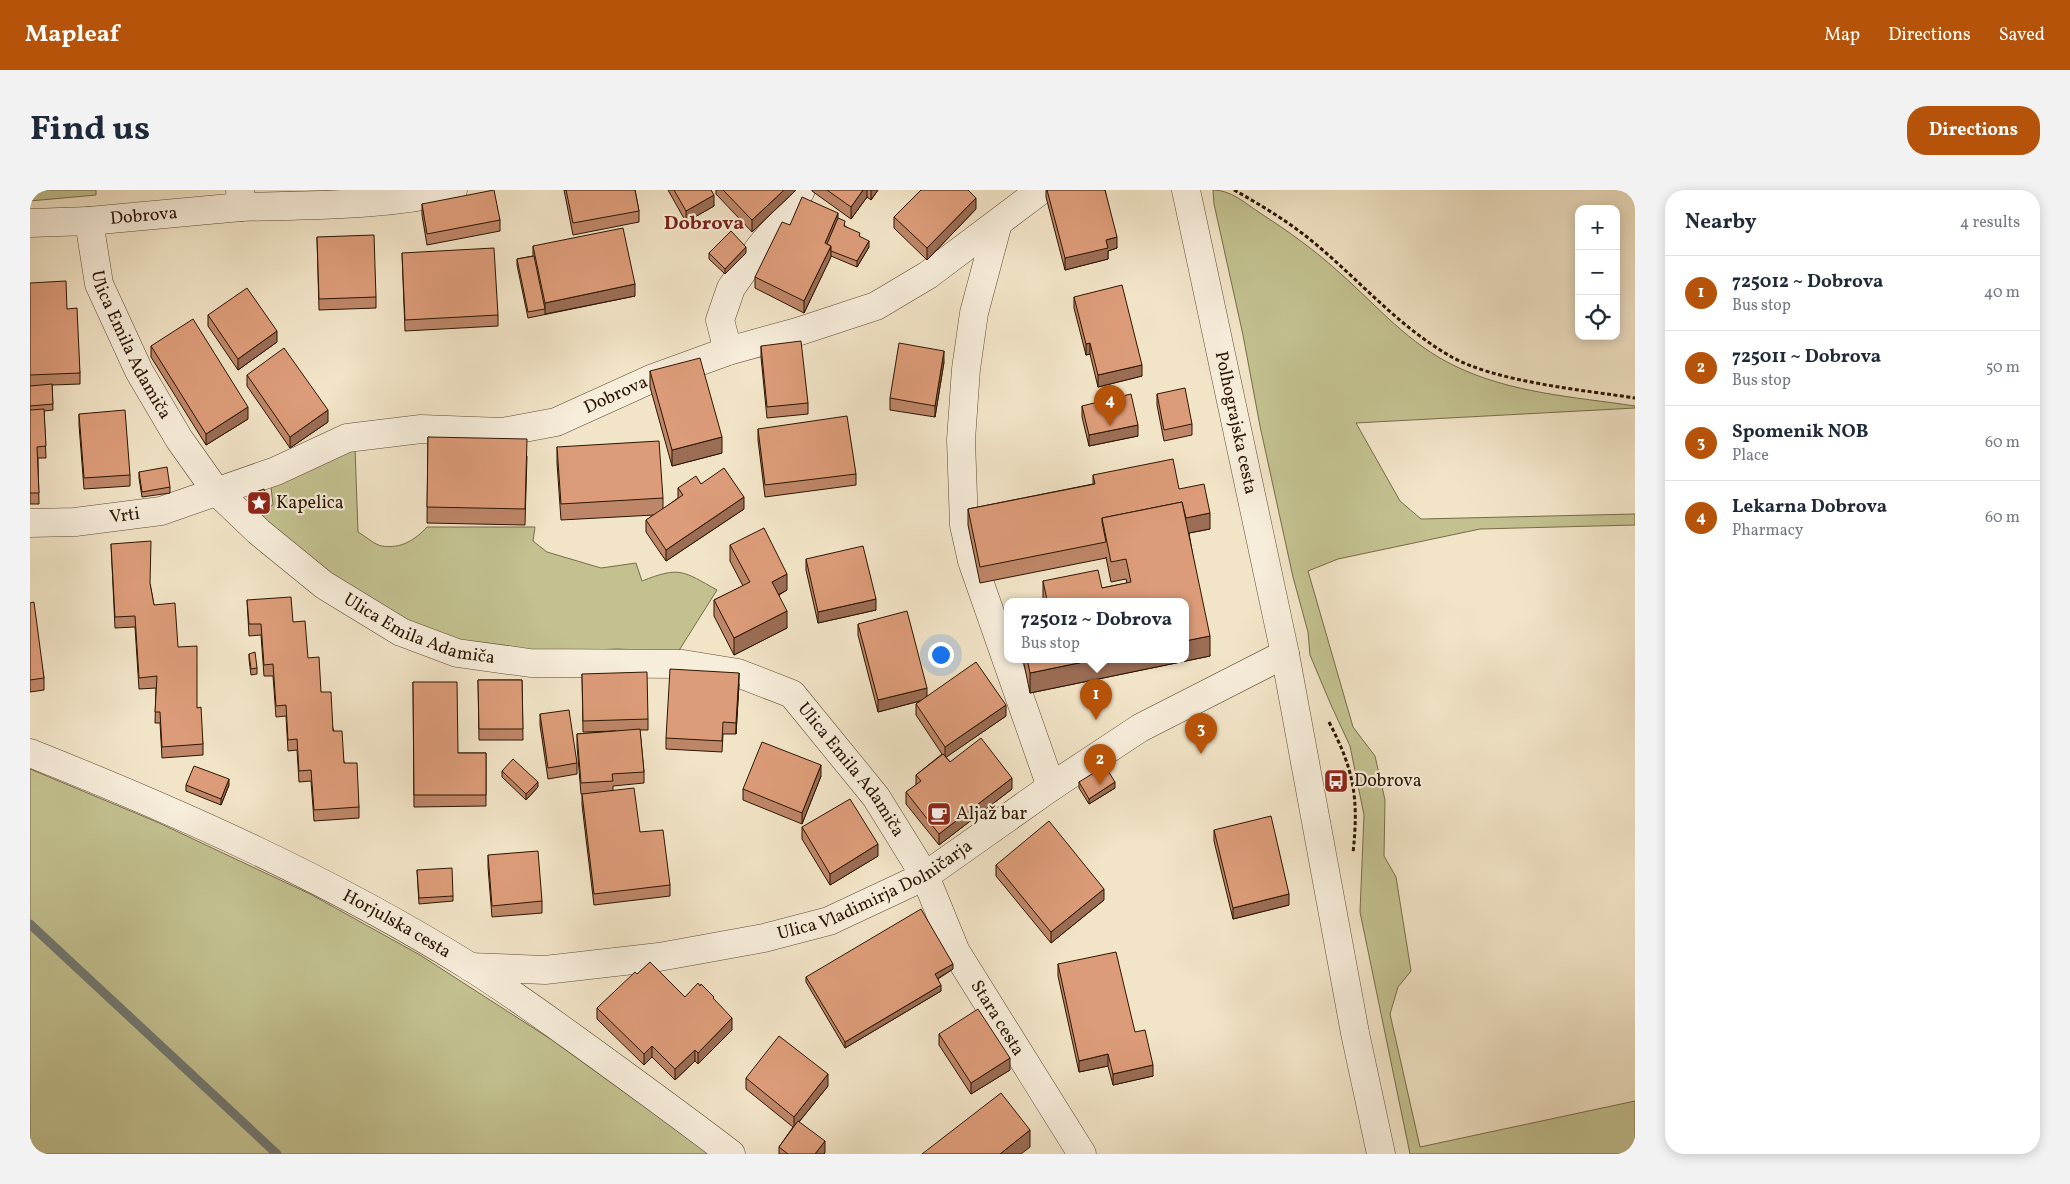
<!DOCTYPE html>
<html lang="en">
<head>
<meta charset="utf-8">
<style>
	body { margin:0; font-family:Vollkorn,serif; background:#f2f2f3; color:#1f2937 }
	.controls { position:absolute; right:15px; top:15px; display:grid; overflow:hidden; border-radius:10px; box-shadow:0 2px 12px #0003 }
	.controls button { width:45px; height:45px; display:grid; place-items:center; padding:0; border:0; border-bottom:1px solid #e0e1e3; background:#fff; color:#1f2937; font:25px sans-serif }
	.you { position:absolute; left:910px; top:464px; width:18px; height:18px; margin:-12px; border:4px solid #fff; border-radius:50%; background:#1a73e8; box-shadow:0 0 0 8px #1a73e833 }
	.badge { display:grid; place-items:center; width:32px; height:32px; border-radius:50%; background:#b45309; color:#fff; font-size:16px; font-weight:700 }
	.pin { position:absolute; translate:-50% -41px; filter:drop-shadow(0 1px 2px #0008) }
	.pin::after { content:''; position:absolute; top:26px; width:18px; height:15px; background:inherit; clip-path:polygon(0 0,100% 0,50% 100%) }
	.popup { position:absolute; left:974px; top:408px; width:185px; height:65px; box-sizing:border-box; display:grid; place-content:center; border-radius:10px; background:#fff; filter:drop-shadow(0 1px 4px #0005); font-size:16px; white-space:nowrap; color:#747a83 }
	.popup b { font-size:19px; color:#1f2937 }
	.popup::after { content:''; position:absolute; left:50%; top:100%; margin-left:-10px; border:10px solid transparent; border-top-color:#fff }
	.list { margin:0; padding:0; list-style:none }
	h2 { display:flex; justify-content:space-between; align-items:center; height:65px; margin:0; padding:0 20px; font-size:21px }
	h2 small { font-size:16px; font-weight:400; color:#747a83 }
	.list li { display:grid; grid-template-columns:32px 1fr auto; gap:15px; align-items:center; box-sizing:border-box; height:75px; padding:0 20px; border-top:1px solid #e0e1e3 }
	.list b { display:block; font-size:19px; white-space:nowrap }
	.list p { margin:0; font-size:16px; white-space:nowrap; color:#747a83 }
	.list em { font-size:16px; font-style:normal; color:#747a83 }
	.icon { flex:none; width:28px; height:28px; fill:none; stroke:currentColor; stroke-width:2; stroke-linecap:round; stroke-linejoin:round }
	.map { position:relative; flex:none; width:1605px; height:964px; overflow:hidden; border-radius:20px }
	header { display:flex; align-items:center; gap:30px; box-sizing:border-box; height:70px; padding:0 25px; background:#b45309; color:#fff }
	header strong { font-size:24px }
	nav { display:flex; gap:28px; margin-inline-start:auto; font-size:18px }
	.intro { display:flex; align-items:center; justify-content:space-between; box-sizing:border-box; height:120px; padding:0 30px }
	h1 { margin:0; font-size:35px }
	.button { padding:12px 22px; border-radius:20px; background:#b45309; color:#fff; font-size:18px; font-weight:700 }
	main { display:flex; gap:30px; padding:0 30px }
	aside { flex:1; background:#fff; border-radius:20px; box-shadow:0 2px 12px #0003 }
	.map>svg:first-child { display:block }
	.green { fill:#c3c190; stroke:#776b48 }
	.lines { fill:none; stroke-linecap:round; stroke-linejoin:round }
	.stream { stroke:#717973; stroke-width:9 }
	.minor-casing { stroke:#5d4932; stroke-width:29 }
	.path { stroke:#2b1500; stroke-width:3; stroke-dasharray:4 2.5; stroke-linecap:butt }
	.minor { stroke:#f7eddb; stroke-width:28 }
	.wall { fill:#be8668; stroke:#2b1500 }
	.shaded-wall { fill:#9b6d55; stroke:#2b1500 }
	.building { fill:#dd9c79; stroke:#2b1500 }
	.labels { text-anchor:middle; dominant-baseline:central; stroke-width:4.5; stroke-linejoin:round; paint-order:stroke }
	.street-label { font-size:18px; fill:#2b1500; stroke:#f7eddb }
	.poi-label { font-size:18px; fill:#2b1500; stroke:#f7eddb; text-anchor:start }
	.quarter-label { font-size:20px; font-weight:bold; fill:#7a1f14; stroke:#f7eddb }
</style>
</head>
<body>
<header>
<strong>Mapleaf</strong>
<nav><a>Map</a><a>Directions</a><a>Saved</a></nav>
</header>
<div class="intro"><h1>Find us</h1><a class="button">Directions</a></div>
<main>
<div class="map">
<svg width="1605" height="964" viewBox="0 0 1605 964">
	<rect width="100%" height="100%" fill="#f2e4c7"/>
	<filter id="stains"><feTurbulence type="fractalNoise" baseFrequency=".004" numOctaves="4"/><feColorMatrix values="0 0 0 0 .2 0 0 0 0 .09 0 0 0 0 .02 0 0 0 .5 -.17"/></filter>
	<radialGradient id="worn" r=".72"><stop offset=".6" stop-color="#630" stop-opacity="0"/><stop offset="1" stop-color="#630" stop-opacity=".3"/></radialGradient>
	<g class="green">
		<path d="M0,0H66V5L0,11Z"/>
		<path d="M1183,0C1201,0 1215,13 1230,23C1258,41 1286,61 1311,84C1348,117 1379,154 1425,176C1480,203 1545,207 1605,216V218L1326,233L1370,311L1391,329L1605,324V335L1450,339L1308,369L1278,381L1323,537L1345,566L1355,610L1354,666L1366,687L1381,781L1368,797L1360,824L1390,957L1605,911V964H1380L1330,722L1334,625L1320,556L1301,515L1280,465L1278,442L1263,387L1230,236L1213,145L1184,14Z"/>
		<path d="M325,257L328,342C335,346 345,355 352,356C371,359 385,350 397,337H505L503,351L517,362L571,378L606,373L612,391C650,376 653,381 687,400L648,462L588,459L536,461L475,460L387,440L282,372L227,321L243,315L241,297Z"/>
		<path d="M0,579L127,632L282,705L390,765L522,850L680,964H0Z"/>
	</g>
	<g class="lines">
		<path class="stream" d="M0,734L247,964"/>
		<defs>
			<g id="minor">
				<path id="s1" d="M1156,0L1255,464L1325,843L1351,964"/>
				<path d="M211,17C281,15 354,16 423,0"/>
				<path id="s2" d="M59,31L211,17L210,0"/>
				<path id="s3" d="M0,33L59,31L69,94L109,181L149,249L186,301L229,342L294,395L371,442L427,463L500,473L653,474L708,483L762,504L846,607L895,686L926,762L1052,964"/>
				<path d="M968,33L944,123L936,179L931,250L934,335L942,371L1021,597"/>
				<path d="M698,161L690,130L701,98L730,57L756,27L771,0"/>
				<path id="s4" d="M0,333L45,332L131,321L246,281L317,248L391,239L472,242L526,232L621,189L698,161L767,142L846,116L898,85L1011,0"/>
				<path id="s5" d="M0,563C151,623 301,690 439,776C484,804 527,836 570,867C614,899 658,931 701,964"/>
				<path id="s6" d="M440,777L515,780L629,767L734,748L799,731L895,686L1021,597L1110,538L1255,464"/>
			</g>
		</defs>
		<use href="#minor" class="minor-casing"/>
		<g class="path">
			<path d="M1204,0C1229,14 1254,29 1277,47C1326,86 1366,135 1420,166C1465,192 1553,200 1605,208"/>
			<path d="M1299,532C1324,580 1329,608 1323,663"/>
		</g>
		<use href="#minor" class="minor"/>
	</g>
	<g class="wall">
		<path d="M534,0H605L609,21V32L543,45Z"/>
		<path d="M638,0H681L684,16L656,32Z"/>
		<path d="M686,0H766L722,42L686,4Z"/>
		<path d="M782,0H848L841,10L837,7L821,29L782,1Z"/>
		<path d="M1016,0H1075L1087,58L1078,61V69L1035,80L1016,7Z"/>
		<path d="M392,14L470,30V41L397,55L392,25Z"/>
		<path d="M946,19L897,70L864,38V27Z"/>
		<path d="M808,28L815,36L830,47L839,57L827,77L801,66L774,123L725,98V87Z"/>
		<path d="M287,47L346,107V118L289,120Z"/>
		<path d="M503,56L605,106L498,128L487,75V69L503,66Z"/>
		<path d="M372,63L468,125V136L375,141Z"/>
		<path d="M679,63H716L695,84L679,69Z"/>
		<path d="M0,93L37,119L50,183V194L22,195L23,220L14,221L16,268H8L9,314H0Z"/>
		<path d="M1044,107L1112,186L1068,197L1060,164L1056,165L1044,118Z"/>
		<path d="M178,125L247,152L208,180L178,136Z"/>
		<path d="M121,156L218,229L176,255L121,167Z"/>
		<path d="M731,156L778,213V224L737,228L731,167Z"/>
		<path d="M914,172L905,227L860,220V208Z"/>
		<path d="M620,181L692,263L642,276L620,197Z"/>
		<path d="M217,185L298,232L260,258L217,196Z"/>
		<path d="M1127,204L1162,234V245L1134,251L1127,215Z"/>
		<path d="M1052,216L1108,246L1059,256L1052,227Z"/>
		<path d="M49,224L100,285V296L54,299L49,235Z"/>
		<path d="M728,239L826,284V295L735,307L728,250Z"/>
		<path d="M398,247L497,266L495,335L397,333Z"/>
		<path d="M527,257L633,308V319L648,308V298L671,294L714,319L636,371L616,342V330L624,325L531,330L527,273Z"/>
		<path d="M109,282L140,297V303L112,307L109,288Z"/>
		<path d="M1063,285L1149,299L1180,339L1159,343L1180,466L1000,503L993,469H1155L1013,411V391L1072,398L1097,393L1096,389L1081,392L1076,367V368L950,393L938,335V319L1063,294Z"/>
		<path d="M223,303L237,316L226,319L223,308Z"/>
		<path d="M81,354L120,394L124,415L148,457L167,518L173,554V565L132,568L130,533H125L126,498L109,499L105,437L85,438Z"/>
		<path d="M700,355L757,400L749,405L757,438L704,465L684,426V410L713,396L700,371Z"/>
		<path d="M776,369L846,420L788,433L776,380Z"/>
		<path d="M217,410L263,432L291,502L329,617V628L284,631L281,591L269,592L267,560L258,561L256,526L246,527L243,486H234L231,445L219,446Z"/>
		<path d="M0,413L14,488V500L0,502Z"/>
		<path d="M828,434L897,506L976,526L916,567L920,572L982,599L909,655L876,614V602L886,595V585L912,564L886,525V514L890,511L848,522L828,445Z"/>
		<path d="M219,464L227,478V484L221,485L219,469Z"/>
		<path d="M552,484L618,529V540H610L614,582V593L583,596V600L610,642L640,695V706L564,715L552,615V604H551L547,556V544L586,541L553,542Z"/>
		<path d="M448,490H492L493,550H449Z"/>
		<path d="M383,492L428,563H456V616L384,617Z"/>
		<path d="M709,494L706,544H693L692,562L636,559V548Z"/>
		<path d="M510,524L547,573V584L518,589L510,535Z"/>
		<path d="M472,581L508,597L496,610L472,587Z"/>
		<path d="M791,586L772,634L713,610V599Z"/>
		<path d="M1049,592L1085,598L1059,614L1049,598Z"/>
		<path d="M156,595H199L191,615L156,601Z"/>
		<path d="M772,637L848,666L800,695L772,649Z"/>
		<path d="M1184,640L1259,715L1203,729L1184,651Z"/>
		<path d="M458,665L512,711V723L462,727L458,677Z"/>
		<path d="M966,675L1074,710L1021,753L966,686Z"/>
		<path d="M387,680L423,706V711L389,714Z"/>
		<path d="M1028,774L1105,842L1123,886L1083,895L1078,876L1049,882L1028,786Z"/>
		<path d="M923,779L908,789L911,801L815,858L776,792V787Z"/>
		<path d="M607,784L655,807L684,810L702,840L668,874L665,871L645,890L622,867L614,875L567,829V818Z"/>
		<path d="M909,844L980,880L941,904L909,855Z"/>
		<path d="M716,888L798,896L769,932L795,962L794,964H749V957L763,937L716,899Z"/>
	</g>
	<g class="shaded-wall">
		<path d="M754,0H766L722,42V30Z"/>
		<path d="M833,0H837V7L821,29V17Z"/>
		<path d="M841,0H848L841,10Z"/>
		<path d="M684,5V16L656,32V21Z"/>
		<path d="M946,8V19L897,70V58Z"/>
		<path d="M808,23V34L797,59L795,53Z"/>
		<path d="M1087,47V58L1078,61V69L1035,80V68L1076,50Z"/>
		<path d="M839,51V57L827,77V71Z"/>
		<path d="M801,56V67L774,123V111Z"/>
		<path d="M716,57V63L695,84V79Z"/>
		<path d="M605,94V106L515,124V113Z"/>
		<path d="M247,141V152L208,180V169Z"/>
		<path d="M1060,153V164L1056,165V154Z"/>
		<path d="M914,161V172L905,227V216Z"/>
		<path d="M1112,175V186L1068,197V185Z"/>
		<path d="M218,217V229L176,255V244Z"/>
		<path d="M298,220V232L260,258V247Z"/>
		<path d="M1108,235V246L1059,256V245Z"/>
		<path d="M692,247V263L642,276V260Z"/>
		<path d="M714,307V319L636,371V360Z"/>
		<path d="M237,310V316L226,319V313Z"/>
		<path d="M1180,323V339L1154,344V328Z"/>
		<path d="M757,384V400L742,408V392Z"/>
		<path d="M846,409V420L788,433V422Z"/>
		<path d="M757,421V438L704,465V448Z"/>
		<path d="M1180,446V466L1000,503V483L1068,469H1155V451Z"/>
		<path d="M709,483V494L706,544V533Z"/>
		<path d="M897,498V509L848,522V510Z"/>
		<path d="M976,515V526L915,568V557Z"/>
		<path d="M791,575V586L772,634V623Z"/>
		<path d="M982,588V599L909,655V644Z"/>
		<path d="M199,589V595L191,615V609Z"/>
		<path d="M508,592V597L496,610V604Z"/>
		<path d="M1085,592V598L1059,614V609Z"/>
		<path d="M848,654V666L800,695V684Z"/>
		<path d="M1074,699V710L1021,753V742Z"/>
		<path d="M1259,704V715L1203,729V718Z"/>
		<path d="M923,774V779L905,790V784Z"/>
		<path d="M911,795V801L815,858V852Z"/>
		<path d="M702,828V840L668,874V863Z"/>
		<path d="M622,856V867L614,875V864Z"/>
		<path d="M665,860V871L645,890V879Z"/>
		<path d="M1078,864V876L1049,882V871Z"/>
		<path d="M980,868V880L941,904V893Z"/>
		<path d="M1123,875V886L1083,895V884Z"/>
		<path d="M798,884V896L764,938V927Z"/>
		<path d="M1000,940V957L991,964H970Z"/>
		<path d="M795,951V962L794,964H785Z"/>
	</g>
	<g class="building">
		<path d="M464,0L470,30L397,44L392,14Z"/>
		<path d="M536,0H605L609,21L543,33Z"/>
		<path d="M644,0H681L684,5L656,21Z"/>
		<path d="M693,0H754L722,30Z"/>
		<path d="M797,0H833L821,17Z"/>
		<path d="M891,0H938L946,8L897,58L864,27Z"/>
		<path d="M1017,0H1075L1087,47L1076,50L1078,58L1035,68Z"/>
		<path d="M772,7L808,23L795,53L801,56L774,111L725,87L752,32L760,35Z"/>
		<path d="M808,28L815,31L814,36L830,43L829,46L839,51L827,71L801,61V56L797,54Z"/>
		<path d="M593,38L605,94L515,113L503,56Z"/>
		<path d="M701,41L716,57L695,79L679,63Z"/>
		<path d="M344,45L346,107L289,109L287,47Z"/>
		<path d="M464,58L468,125L375,130L372,63Z"/>
		<path d="M504,66L515,119L498,122L487,69Z"/>
		<path d="M36,91L37,119L47,118L50,183L0,185V93Z"/>
		<path d="M1092,95L1112,175L1068,185L1060,153L1056,154L1044,107Z"/>
		<path d="M217,98L247,141L208,169L178,125Z"/>
		<path d="M163,129L218,217L176,244L121,156Z"/>
		<path d="M771,151L778,213L737,217L731,156Z"/>
		<path d="M869,153L914,161L905,216L860,208Z"/>
		<path d="M254,158L298,220L260,247L217,185Z"/>
		<path d="M670,168L692,247L642,260L620,181Z"/>
		<path d="M22,194L23,214L0,216V196Z"/>
		<path d="M1155,198L1162,234L1134,240L1127,204Z"/>
		<path d="M1101,204L1108,235L1059,245L1052,216Z"/>
		<path d="M14,219L16,256L7,257L9,303H0V220Z"/>
		<path d="M95,220L100,285L54,288L49,224Z"/>
		<path d="M817,226L826,284L735,295L728,239Z"/>
		<path d="M398,247L497,249L495,319L397,317Z"/>
		<path d="M629,251L633,308L531,314L527,257Z"/>
		<path d="M1143,269L1149,299L1174,294L1180,323L1156,328L1152,312L1072,328V332L1076,352L950,377L938,319L1065,294L1063,285Z"/>
		<path d="M137,277L140,297L112,302L109,282Z"/>
		<path d="M694,278L714,307L636,360L616,330L653,305L648,298L666,286L671,294Z"/>
		<path d="M234,299L237,310L226,313L223,303Z"/>
		<path d="M1152,312L1180,446L1155,451V411H1009L1017,410L1013,391L1068,380L1072,398L1101,392L1096,369L1081,372L1072,328Z"/>
		<path d="M734,338L757,384L742,392L757,421L704,448L684,410L720,392L700,355Z"/>
		<path d="M121,351L120,393L124,415L145,413L148,457L167,456V518L171,517L173,554L132,557L130,522H125L127,486L109,488L105,426L85,427L81,354Z"/>
		<path d="M833,356L846,409L788,422L776,369Z"/>
		<path d="M261,407L263,432L275,431L278,468L289,467L291,502H301L303,541H312L314,573H327L329,617L284,620L281,580L269,581L267,549L258,550L256,515L246,516L243,474L234,475L231,434H219L217,410Z"/>
		<path d="M4,412L14,488L0,490V413Z"/>
		<path d="M877,421L897,498L848,510L828,434Z"/>
		<path d="M225,462L227,478L221,479L219,464Z"/>
		<path d="M997,469H1068L1000,483Z"/>
		<path d="M946,472L976,515L915,557L886,514Z"/>
		<path d="M640,479L709,483L706,533L693,532L692,551L636,548Z"/>
		<path d="M617,482L618,529L553,531L552,484Z"/>
		<path d="M448,490H492L493,539H449Z"/>
		<path d="M383,492H427L428,563H456V605H384Z"/>
		<path d="M539,520L547,573L518,578L510,524Z"/>
		<path d="M610,539L614,582L582,584L583,591L551,593L547,544Z"/>
		<path d="M951,548L982,588L909,644L876,602L891,591L886,585L913,564L920,572Z"/>
		<path d="M732,552L791,575L772,623L713,599Z"/>
		<path d="M483,569L508,592L496,604L472,581Z"/>
		<path d="M164,576L199,589L191,609L156,595Z"/>
		<path d="M1075,576L1085,592L1059,609L1049,592Z"/>
		<path d="M604,598L610,642L633,640L640,695L564,704L552,604Z"/>
		<path d="M820,609L848,654L800,684L772,637Z"/>
		<path d="M1241,626L1259,704L1203,718L1184,640Z"/>
		<path d="M1019,631L1074,699L1021,742L966,675Z"/>
		<path d="M508,661L512,711L462,716L458,665Z"/>
		<path d="M422,678L423,706L389,708L387,680Z"/>
		<path d="M891,719L923,774L905,784L911,795L815,852L776,787Z"/>
		<path d="M1086,762L1105,842L1115,840L1123,875L1083,884L1078,864L1049,871L1028,774Z"/>
		<path d="M620,772L655,807L668,793L670,796L671,794L684,807L683,808L702,828L668,863L665,860L645,879L622,856L614,864L567,818L605,782L607,784Z"/>
		<path d="M948,819L980,868L941,893L909,844Z"/>
		<path d="M749,846L798,884L764,927L716,888Z"/>
		<path d="M971,903L1000,940L970,964H892Z"/>
		<path d="M768,931L795,951L785,964H758L749,957Z"/>
	</g>
	<defs>
		<symbol id="sight-square" viewBox="-11 -11 22 22"><rect x="-9" y="-9" width="18" height="18" rx="4" fill="#8f2418" stroke="#f7eddb"/><path d="M0-6L1.8-2.2L6-1.7L2.9 1.2L3.7 5.4L0 3.3L-3.7 5.4L-2.9 1.2L-6-1.7L-1.8-2.2Z" fill="#fff"/></symbol>
		<symbol id="bus-square" viewBox="-11 -11 22 22"><rect x="-9" y="-9" width="18" height="18" rx="4" fill="#8f2418" stroke="#f7eddb"/><path d="M-5-6H5V4H4V6H2V4H-2V6H-4V4H-5ZM-3.5-4V0h7V-4ZM-3.5 1.2v1.5H-2V1.2ZM2 1.2v1.5H3.5V1.2Z" fill="#fff"/></symbol>
		<symbol id="cafe-square" viewBox="-11 -11 22 22"><rect x="-9" y="-9" width="18" height="18" rx="4" fill="#8f2418" stroke="#f7eddb"/><path d="M-5.5-4.5H6V0H3Q3 3.5 0 3.5H-2.5Q-5.5 3.5-5.5 0ZM3-3.2v2h1.7v-2ZM-6 4.5H4V6H-6Z" fill="#fff"/></symbol>
	</defs>
	<g fill-rule="evenodd">
		<use href="#sight-square" x="215" y="299" width="28" height="28"/>
		<use href="#bus-square" x="1292" y="577" width="28" height="28"/>
		<use href="#cafe-square" x="895" y="610" width="28" height="28"/>
	</g>
	<g class="labels">
		<g class="street-label">
			<text stroke="none"><textPath href="#s2" startOffset="55">Dobrova</textPath></text>
			<text stroke="none"><textPath href="#s3" startOffset="191">Ulica Emila Adamiča</textPath></text>
			<text stroke="none"><textPath href="#s4" startOffset="608">Dobrova</textPath></text>
			<text stroke="none"><textPath href="#s1" startOffset="238">Polhograjska cesta</textPath></text>
			<text stroke="none"><textPath href="#s4" startOffset="95">Vrti</textPath></text>
			<text stroke="none"><textPath href="#s3" startOffset="611">Ulica Emila Adamiča</textPath></text>
			<text stroke="none"><textPath href="#s3" startOffset="1091">Ulica Emila Adamiča</textPath></text>
			<text stroke="none"><textPath href="#s6" startOffset="418">Ulica Vladimirja Dolničarja</textPath></text>
			<text stroke="none"><textPath href="#s5" startOffset="405">Horjulska cesta</textPath></text>
			<text stroke="none"><textPath href="#s3" startOffset="1381">Stara cesta</textPath></text>
		</g>
		<g class="poi-label">
			<text x="246" y="313">Kapelica</text>
			<text x="1324" y="591">Dobrova</text>
			<text x="926" y="624">Aljaž bar</text>
		</g>
		<g class="quarter-label">
			<text x="674" y="34">Dobrova</text>
		</g>
	</g>
	<rect width="100%" height="100%" filter="url(#stains)"/>
	<rect width="100%" height="100%" fill="url(#worn)"/>
</svg>
<div class="controls">
<button>+</button>
<button>−</button>
<button><svg class="icon" aria-label="locate" viewBox="0 0 24 24"><circle cx="12" cy="12" r="6"/><path d="M12 2v4M12 18v4M2 12h4M18 12h4"/></svg></button>
</div>
<div class="you"></div>
<div class="pin badge" style="left:1066px;top:530px">1</div>
<div class="popup"><b>725012 ~ Dobrova</b>Bus stop</div>
<div class="pin badge" style="left:1070px;top:595px">2</div>
<div class="pin badge" style="left:1171px;top:564px">3</div>
<div class="pin badge" style="left:1080px;top:236px">4</div>
</div>
<aside>
<h2>Nearby<small>4 results</small></h2>
<ul class="list">
<li><span class="badge">1</span><div><b>725012 ~ Dobrova</b><p>Bus stop</p></div><em>40 m</em></li>
<li><span class="badge">2</span><div><b>725011 ~ Dobrova</b><p>Bus stop</p></div><em>50 m</em></li>
<li><span class="badge">3</span><div><b>Spomenik NOB</b><p>Place</p></div><em>60 m</em></li>
<li><span class="badge">4</span><div><b>Lekarna Dobrova</b><p>Pharmacy</p></div><em>60 m</em></li>
</ul>
</aside>
</main>
</body>
</html>
